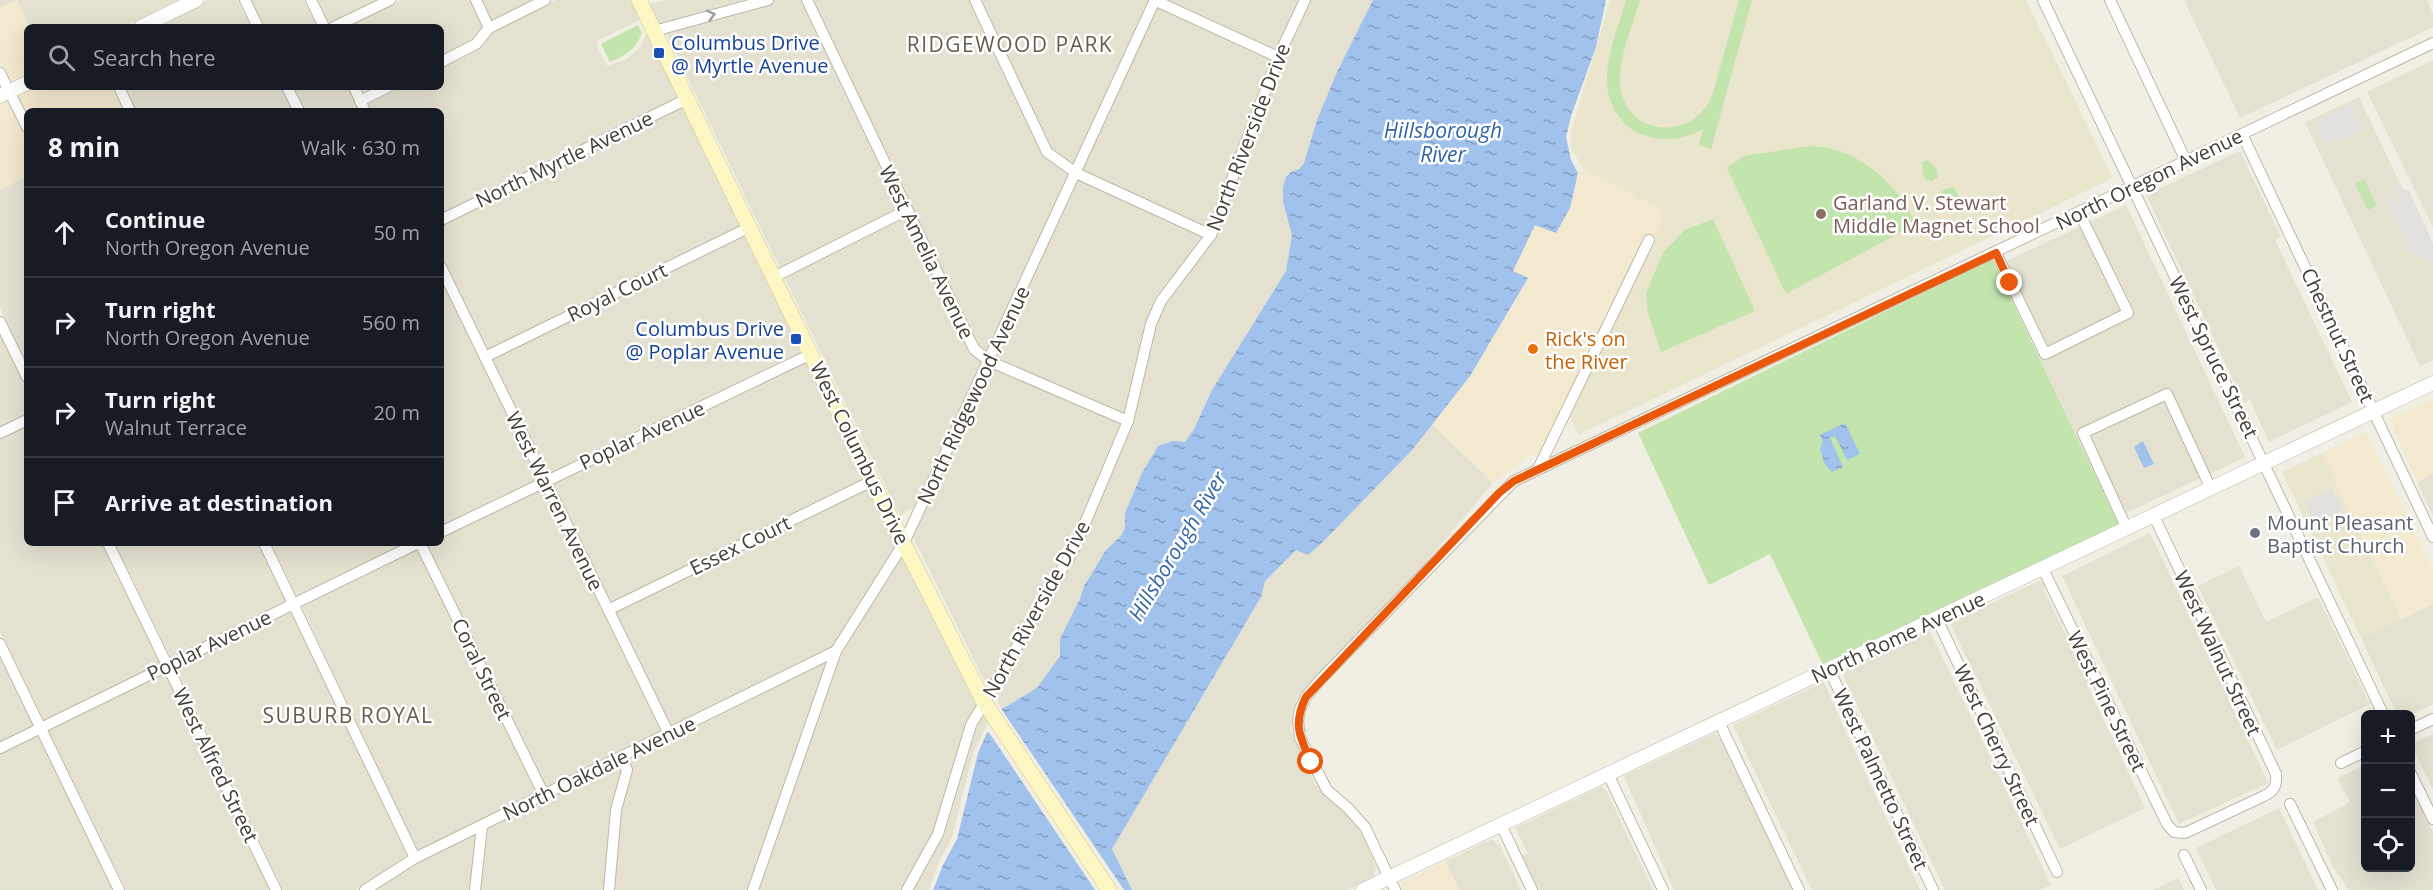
<!DOCTYPE html>
<html lang="en">
<head>
<meta charset="utf-8">
<style>
	body { margin:0; font-family:"Open Sans",sans-serif; background:#242831; color:#f1f3f6 }
	.controls { position:absolute; right:18px; bottom:18px; display:grid; overflow:hidden; border-radius:9px; box-shadow:0 6px 24px #0002 }
	.controls button { width:54px; height:54px; display:grid; place-items:center; padding:0; border:0; border-bottom:2px solid #363941; background:#171b24; color:#f1f3f6; font:30px sans-serif }
	.stop { position:absolute; width:18px; height:18px; margin:-14px; border:4px solid #ea580c; border-radius:50%; background:#fff }
	.stop.end { background:#ea580c; border-color:#fff; box-shadow:0 2px 6px #0008 }
	.list { margin:0; padding:0; list-style:none }
	h2 { display:flex; justify-content:space-between; align-items:center; height:78px; margin:0; padding:0 24px; font-size:26px }
	h2 small { font-size:20px; font-weight:400; color:#9ea1a6 }
	.list li { display:grid; grid-template-columns:39px 1fr auto; gap:18px; align-items:center; box-sizing:border-box; height:90px; padding:0 24px; border-top:2px solid #363941 }
	.list b { display:block; font-size:22px; white-space:nowrap }
	.list p { margin:0; font-size:20px; white-space:nowrap; color:#9ea1a6 }
	.list em { font-size:20px; font-style:normal; color:#9ea1a6 }
	.icon { flex:none; width:33px; height:33px; fill:none; stroke:currentColor; stroke-width:2; stroke-linecap:round; stroke-linejoin:round }
	.map { position:relative; flex:none; width:2433px; height:890px; overflow:hidden }
	.search { position:absolute; background:#171b24; box-shadow:0 6px 24px #0002; left:24px; top:24px; width:420px; height:66px; display:flex; align-items:center; gap:15px; box-sizing:border-box; padding:0 21px; border-radius:9px; color:#9ea1a6; font-size:22px }
	.panel { position:absolute; background:#171b24; box-shadow:0 6px 24px #0002; left:24px; top:108px; width:420px; height:438px; border-radius:9px }
	.map>svg:first-child { display:block }
	.residential { fill:#e4e1d1; fill-rule:evenodd }
	.commercial { fill:#f3e9ce }
	.education { fill:#eae6cd }
	.park { fill:#c3e4ad }
	.parking { fill:#e1e0dc }
	.water { fill:url(#water-ripples) }
	.pier { fill:#f1efe3 }
	.lines { fill:none; stroke-linecap:round; stroke-linejoin:round }
	.minor-casing { stroke:#bcb7a6; stroke-width:12 }
	.tertiary-casing { stroke:#bcb7a6; stroke-width:15 }
	.secondary-casing { stroke:#cfc895; stroke-width:16 }
	.minor { stroke:#fff; stroke-width:10 }
	.tertiary { stroke:#fff; stroke-width:14 }
	.secondary { stroke:#fcf7c2; stroke-width:15 }
	.oneway { stroke:#a09f9a }
	.route { stroke:#ea580c; stroke-width:8 }
	.transit-dot { fill:#1a4fb4; stroke:#fff; stroke-width:2 }
	.education-dot { fill:#8d6e63; stroke:#fff; stroke-width:2 }
	.food-dot { fill:#e8710a; stroke:#fff; stroke-width:2 }
	.worship-dot { fill:#6b7280; stroke:#fff; stroke-width:2 }
	.labels { text-anchor:middle; dominant-baseline:central; stroke-width:5; stroke-linejoin:round; paint-order:stroke }
	.transit-label { font-size:20px; fill:#164399; stroke:#fff; text-anchor:start }
	.street-label { font-size:20px; fill:#423f34; stroke:#fff }
	.education-label { font-size:20px; fill:#785e54; stroke:#fff; text-anchor:start }
	.food-label { font-size:20px; fill:#c56008; stroke:#fff; text-anchor:start }
	.worship-label { font-size:20px; fill:#5b616d; stroke:#fff; text-anchor:start }
	.neighbourhood-label { font-size:21px; letter-spacing:1.5px; fill:#645e4b; stroke:#fff }
	.water-label { font-size:21px; font-style:italic; fill:#3265a8; stroke:#fff }
</style>
</head>
<body>
<div class="map">
<svg width="2433" height="890" viewBox="0 0 2433 890">
	<defs>
		<pattern id="water-ripples" width="26" height="14" patternUnits="userSpaceOnUse" patternTransform="scale(1.5)"><rect width="26" height="14" fill="#a1c2ec"/><path d="M2 4q2-2 4 0t4 0M15 11q2-2 4 0t4 0" fill="none" stroke="#859fc0"/></pattern>
	</defs>
	<rect width="100%" height="100%" fill="#f1efe3"/>
	<g class="residential">
		<path d="M0,0H178L123,27H30L17,0L0,8Z"/>
		<path d="M208,0H238L251,27H153Z"/>
		<path d="M251,0H304L317,27H264Z"/>
		<path d="M317,0H378L329,24Z"/>
		<path d="M402,0H470L483,28L473,40L441,56V27H346Z"/>
		<path d="M482,0H533L492,21Z"/>
		<path d="M556,0H632L679,97L441,214V111H372L368,103L400,87H441V67L479,49L493,32ZM640,20L647,32L640,48L625,60L607,66L597,46L598,40Z"/>
		<path d="M665,0H743L657,25L648,5Z"/>
		<path d="M770,0H973L1046,153L1074,173L1044,226L917,505L900,516L665,31Z"/>
		<path d="M977,0H1154L1075,170L1049,150Z"/>
		<path d="M1156,0H1373L1337,72L1317,120L1304,163L1299,169L1291,172L1283,202L1292,235L1286,271L1212,390L1194,429L1185,442L1173,441L1141,475L1125,513V528L1121,536L1106,550L1084,586L1080,599L1060,639V655L1037,688L1002,709L983,678L912,535Z"/>
		<path d="M2184,0H2427L2433,14V27L2240,118Z"/>
		<path d="M2433,60V227L2367,92Z"/>
		<path d="M125,87H281L292,111H136Z"/>
		<path d="M294,87H347L359,111H305Z"/>
		<path d="M2359,97L2433,253V360L2420,366L2305,122Z"/>
		<path d="M684,106L742,225L488,350L441,254V225Z"/>
		<path d="M2240,151L2281,237L2275,240L2352,402L2269,442L2250,400L2244,403L2146,195Z"/>
		<path d="M27,176V364L0,308V190Z"/>
		<path d="M2126,205L2245,457L2116,518L1996,266Z"/>
		<path d="M747,234L804,352L548,474L492,359Z"/>
		<path d="M441,280L538,479L441,526Z"/>
		<path d="M0,335L27,390V414L0,427Z"/>
		<path d="M808,361L865,478L611,603L552,483Z"/>
		<path d="M1432,424L1493,483L1383,613L1298,696L1293,709L1291,729L1315,784L1349,816L1362,834L1376,866L1374,877L1348,890H1132L1112,849L1261,597L1265,581L1296,550L1308,555L1323,542L1413,449Z"/>
		<path d="M27,426V543H102L161,663L44,720L0,631V439Z"/>
		<path d="M2433,474V516L2417,482Z"/>
		<path d="M542,488L661,732L547,788L427,544L441,543V538Z"/>
		<path d="M869,488L897,543L832,647L672,727L616,612Z"/>
		<path d="M2150,533L2268,783L2179,824L2062,576Z"/>
		<path d="M115,543H258L287,602L171,658Z"/>
		<path d="M271,543H406L297,597Z"/>
		<path d="M417,549L536,793L417,851L302,606Z"/>
		<path d="M903,554L978,702L966,724L933,833L901,890H759L841,654Z"/>
		<path d="M2239,566L2266,622L2318,597L2370,704L2277,750L2198,586Z"/>
		<path d="M2038,581L2043,582L2046,586L2044,590L2088,680L2087,684L2145,808L2060,849L1950,623Z"/>
		<path d="M2433,604V704L2411,715L2397,714L2361,638Z"/>
		<path d="M291,611L407,856L356,890H283L176,667Z"/>
		<path d="M1930,631L2051,885L2040,890H1945L1842,673Z"/>
		<path d="M0,657L33,725L0,742Z"/>
		<path d="M827,661L747,890H615L621,811L632,771L629,760Z"/>
		<path d="M165,672L270,890H126L48,730Z"/>
		<path d="M1824,682L1844,728L1920,890H1812L1734,728L1735,724Z"/>
		<path d="M984,713L989,721L973,753L952,838L938,864L929,890H913L944,836L977,727Z"/>
		<path d="M1715,733L1722,740L1793,890H1674L1624,776Z"/>
		<path d="M2433,734V789L2411,744Z"/>
		<path d="M38,735L113,890H0V754Z"/>
		<path d="M618,765L621,771L610,810L604,890H481L488,829Z"/>
		<path d="M2365,765L2366,868H2410L2411,786L2433,833V890H2349L2333,867L2313,822L2350,802L2337,778Z"/>
		<path d="M1601,787L1607,792L1653,890H1535L1520,857L1528,853L1515,828Z"/>
		<path d="M2279,808L2318,890H2216L2196,848Z"/>
		<path d="M476,835L470,890H375L417,862Z"/>
		<path d="M1492,839L1500,846L1521,890H1459L1446,861Z"/>
		<path d="M2178,878L2184,890H2153Z"/>
	</g>
	<g class="commercial">
		<path d="M17,0L30,27H27V74L9,82L0,63V8Z"/>
		<path d="M31,87H112L124,111H27V114L17,94Z"/>
		<path d="M6,99L27,140V176L0,190V102Z"/>
		<path d="M1586,171L1660,209L1663,220L1654,239L1647,236L1540,453L1529,456L1493,483L1432,424L1470,376L1528,279L1513,271L1535,225L1556,233L1570,208L1578,173Z"/>
		<path d="M2433,399V474L2417,482L2390,419Z"/>
		<path d="M2366,432L2433,569V604L2401,619L2322,453Z"/>
		<path d="M1446,861L1459,890H1401L1402,882Z"/>
	</g>
	<g class="education">
		<path d="M1610,0H2026L2113,178L1578,435L1569,414L1663,220L1660,209L1586,171L1572,151L1570,135Z"/>
		<path d="M2322,453L2401,619L2361,638L2282,472Z"/>
	</g>
	<g class="park">
		<path d="M1626,0H1640C1633,25 1615,66 1621,91C1632,140 1697,139 1713,93L1739,0H1752L1711,149L1699,145L1703,129C1662,153 1609,133 1607,82C1606,55 1619,25 1626,0Z"/>
		<path d="M638,25L642,33C636,49 626,55 610,62L601,44Z"/>
		<path d="M1809,146C1817,147 1828,147 1836,150C1873,162 1900,190 1916,224L1786,294L1727,168L1744,156Z"/>
		<path d="M1927,160L1936,168L1938,177L1932,181L1926,180L1923,175L1922,162Z"/>
		<path d="M2364,179L2377,206L2368,210L2355,184Z"/>
		<path d="M1954,187L1960,198V206L1958,208H1940L1938,204V194L1946,189Z"/>
		<path d="M1713,219L1755,311L1661,352L1648,313L1646,293L1663,253L1685,230Z"/>
		<path d="M1992,259L2119,525L1823,665L1770,554L1709,585L1638,433Z"/>
	</g>
	<g class="parking">
		<path d="M2352,105L2364,128L2326,145L2315,123Z"/>
		<path d="M2396,187L2409,191L2433,243V262L2409,252L2386,198L2402,204L2400,198L2397,197L2398,194L2394,192Z"/>
		<path d="M2332,489L2343,512L2315,525L2304,502Z"/>
	</g>
	<g class="water">
		<path d="M1373,0H1606L1596,47L1571,116L1566,137L1571,160L1578,173L1570,208L1556,233L1535,225L1513,271L1528,278L1470,376L1413,449L1323,542L1308,555L1296,550L1265,581L1261,597L1112,849L1132,890H933L943,865L957,839L978,753L988,730L1002,709L1037,688L1060,656V639L1080,599L1084,586L1106,550L1121,536L1125,528V513L1141,475L1158,446L1173,441L1185,442L1194,429L1212,390L1286,271L1292,235L1283,202V187L1286,177L1291,172L1299,169L1304,163L1317,120L1337,72Z"/>
		<path d="M1845,423L1860,454L1847,460L1835,436L1830,438L1843,467L1832,472L1824,463L1820,448L1823,442L1820,435Z"/>
		<path d="M2143,441L2154,464L2144,468L2134,447Z"/>
	</g>
	<path class="pier" d="M1000,707L1124,890H1095L990,734L985,730Z"/>
	<g class="lines">
		<defs>
			<g id="minor">
				<path d="M245,0L258,27"/>
				<path d="M311,0L324,27"/>
				<path d="M476,0L489,28"/>
				<path d="M807,0L974,349L989,361L1128,421"/>
				<path d="M975,0L1047,152L1076,173L1211,235"/>
				<path d="M1154,0L1278,57"/>
				<path d="M2043,0L2383,714"/>
				<path d="M2110,0L2186,161"/>
				<path d="M334,27L390,0"/>
				<path d="M654,31L768,0"/>
				<path d="M441,62L476,44L489,28L545,0"/>
				<path d="M0,73L27,127"/>
				<path d="M119,87L130,111"/>
				<path d="M287,87L299,111"/>
				<path d="M354,87L365,111"/>
				<path d="M360,101L388,87"/>
				<path d="M2242,134L2433,537"/>
				<path d="M441,220L687,99"/>
				<path d="M1996,253L2045,354L2128,313L2079,212"/>
				<path d="M441,267L669,734"/>
				<path d="M774,277L907,210"/>
				<path d="M0,322L27,377"/>
				<path d="M485,357L750,227"/>
				<path d="M0,433L27,420"/>
				<path d="M1538,469L1649,240"/>
				<path d="M2127,529L2083,433L2167,394L2211,489"/>
				<path d="M441,532L811,354"/>
				<path d="M108,543L276,890"/>
				<path d="M264,543L415,858"/>
				<path d="M420,543L544,795"/>
				<path d="M2043,569L2167,824L2174,832L2185,833L2264,796C2274,791 2277,786 2276,774L2154,516"/>
				<path d="M608,610L872,481"/>
				<path d="M1937,619L2057,872"/>
				<path d="M0,644L119,890"/>
				<path d="M1829,669L1933,890"/>
				<path d="M1719,722L1799,890"/>
				<path d="M2410,730L2433,719"/>
				<path d="M0,748L418,543"/>
				<path d="M2341,763L2366,751"/>
				<path d="M2410,772L2433,819"/>
				<path d="M1608,774L1663,890"/>
				<path d="M2290,804L2332,890"/>
				<path d="M1501,825L1532,890"/>
				<path d="M2184,855L2201,890"/>
				<path d="M365,890L415,858L836,651"/>
				<path d="M475,890L482,826"/>
				<path d="M609,890L616,810L627,770L621,758"/>
				<path d="M753,890L836,651L904,543L1155,0"/>
				<path d="M907,890L938,834L971,725L1075,547L1128,421L1151,324L1161,301L1211,235L1278,57L1305,0"/>
				<path d="M1395,890L1365,827L1348,808L1327,790L1300,738L1298,721L1300,709L1306,697L1320,680L1514,481L2433,43"/>
			</g>
			<g id="tertiary">
				<path d="M141,27L196,0"/>
				<path d="M0,96L27,83"/>
				<path d="M1363,890L2433,383"/>
			</g>
			<path id="secondary" d="M639,0L872,481L984,702L1109,890"/>
		</defs>
		<use href="#minor" class="minor-casing"/>
		<use href="#tertiary" class="tertiary-casing"/>
		<use href="#secondary" class="secondary-casing"/>
		<use href="#minor" class="minor"/>
		<use href="#tertiary" class="tertiary"/>
		<use href="#secondary" class="secondary"/>
	</g>
	<defs><path id="oneway-chevron" d="M-2-3.5L2.5 0L-2 3.5" fill="none" stroke-width="1.6" stroke-linecap="round" stroke-linejoin="round" transform="scale(1.5)"/></defs>
	<use class="oneway" href="#oneway-chevron" transform="translate(711 15) rotate(-15)"/>
	<g class="lines">
		<path class="route" d="M1311,762C1299,736 1293,723 1306,697L1499,493L1514,481L1996,253L2010,283"/>
	</g>
	<g class="transit-dot">
		<rect x="653" y="47" width="12" height="12" rx="3"/>
		<rect x="790" y="333" width="12" height="12" rx="3"/>
	</g>
	<circle class="education-dot" cx="1821" cy="214" r="6"/>
	<circle class="food-dot" cx="1533" cy="349" r="6"/>
	<circle class="worship-dot" cx="2255" cy="533" r="6"/>
	<g class="labels">
		<g class="transit-label">
			<text x="671" y="42">Columbus Drive<tspan x="671" dy="23">@ Myrtle Avenue</tspan></text>
			<text x="784" y="328" text-anchor="end">Columbus Drive<tspan x="784" dy="23">@ Poplar Avenue</tspan></text>
		</g>
		<g class="street-label">
			<text transform="translate(1248 137) rotate(-69)">North Riverside Drive</text>
			<text transform="translate(564 159) rotate(-26)">North Myrtle Avenue</text>
			<text transform="translate(2149 179) rotate(-26)">North Oregon Avenue</text>
			<text transform="translate(927 252) rotate(64)">West Amelia Avenue</text>
			<text transform="translate(617 292) rotate(-26)">Royal Court</text>
			<text transform="translate(2338 335) rotate(65)">Chestnut Street</text>
			<text transform="translate(2214 357) rotate(64)">West Spruce Street</text>
			<text transform="translate(973 395) rotate(-65)">North Ridgewood Avenue</text>
			<text transform="translate(642 435) rotate(-25)">Poplar Avenue</text>
			<text transform="translate(860 453) rotate(64)">West Columbus Drive</text>
			<text transform="translate(555 501) rotate(64)">West Warren Avenue</text>
			<text transform="translate(740 545) rotate(-26)">Essex Court</text>
			<text transform="translate(1036 609) rotate(-61)">North Riverside Drive</text>
			<text transform="translate(1898 637) rotate(-25)">North Rome Avenue</text>
			<text transform="translate(209 645) rotate(-26)">Poplar Avenue</text>
			<text transform="translate(2218 653) rotate(65)">West Walnut Street</text>
			<text transform="translate(482 669) rotate(64)">Coral Street</text>
			<text transform="translate(2107 701) rotate(64)">West Pine Street</text>
			<text transform="translate(1997 745) rotate(65)">West Cherry Street</text>
			<text transform="translate(216 765) rotate(64)">West Alfred Street</text>
			<text transform="translate(599 768) rotate(-26)">North Oakdale Avenue</text>
			<text transform="translate(1881 779) rotate(65)">West Palmetto Street</text>
		</g>
		<g class="education-label">
			<text x="1833" y="202">Garland V. Stewart<tspan x="1833" dy="23">Middle Magnet School</tspan></text>
		</g>
		<g class="food-label">
			<text x="1545" y="338">Rick's on<tspan x="1545" dy="23">the River</tspan></text>
		</g>
		<g class="worship-label">
			<text x="2267" y="522">Mount Pleasant<tspan x="2267" dy="23">Baptist Church</tspan></text>
		</g>
		<g class="neighbourhood-label">
			<text x="1010" y="44">RIDGEWOOD PARK</text>
			<text x="348" y="715">SUBURB ROYAL</text>
		</g>
		<g class="water-label">
			<text x="1443" y="130">Hillsborough<tspan x="1443" dy="24">River</tspan></text>
			<text transform="translate(1177 546) rotate(-59)">Hillsborough River</text>
		</g>
	</g>
</svg>
<div class="controls">
<button>+</button>
<button>−</button>
<button><svg class="icon" aria-label="locate" viewBox="0 0 24 24"><circle cx="12" cy="12" r="6"/><path d="M12 2v4M12 18v4M2 12h4M18 12h4"/></svg></button>
</div>
<div class="stop" style="left:1311px;top:762px"></div>
<div class="stop end" style="left:2010px;top:283px"></div>
<div class="search"><svg class="icon" aria-label="search" viewBox="0 0 24 24"><circle cx="10" cy="10" r="6"/><path d="M15 15l6 6"/></svg>Search here</div>
<section class="panel">
<h2>8 min<small>Walk · 630 m</small></h2>
<ul class="list">
<li><svg class="icon" aria-label="ahead" viewBox="0 0 24 24"><path d="M12 20V5M6 11l6-6 6 6"/></svg><div><b>Continue</b><p>North Oregon Avenue</p></div><em>50 m</em></li>
<li><svg class="icon" aria-label="right" viewBox="0 0 24 24"><path d="M7 20v-9h11M14 6l5 5-5 5"/></svg><div><b>Turn right</b><p>North Oregon Avenue</p></div><em>560 m</em></li>
<li><svg class="icon" aria-label="right" viewBox="0 0 24 24"><path d="M7 20v-9h11M14 6l5 5-5 5"/></svg><div><b>Turn right</b><p>Walnut Terrace</p></div><em>20 m</em></li>
<li><svg class="icon" aria-label="arrive" viewBox="0 0 24 24"><path d="M6 21V4h12l-3 4 3 4H6"/></svg><div><b>Arrive at destination</b></div></li>
</ul>
</section>
</div>
</body>
</html>
